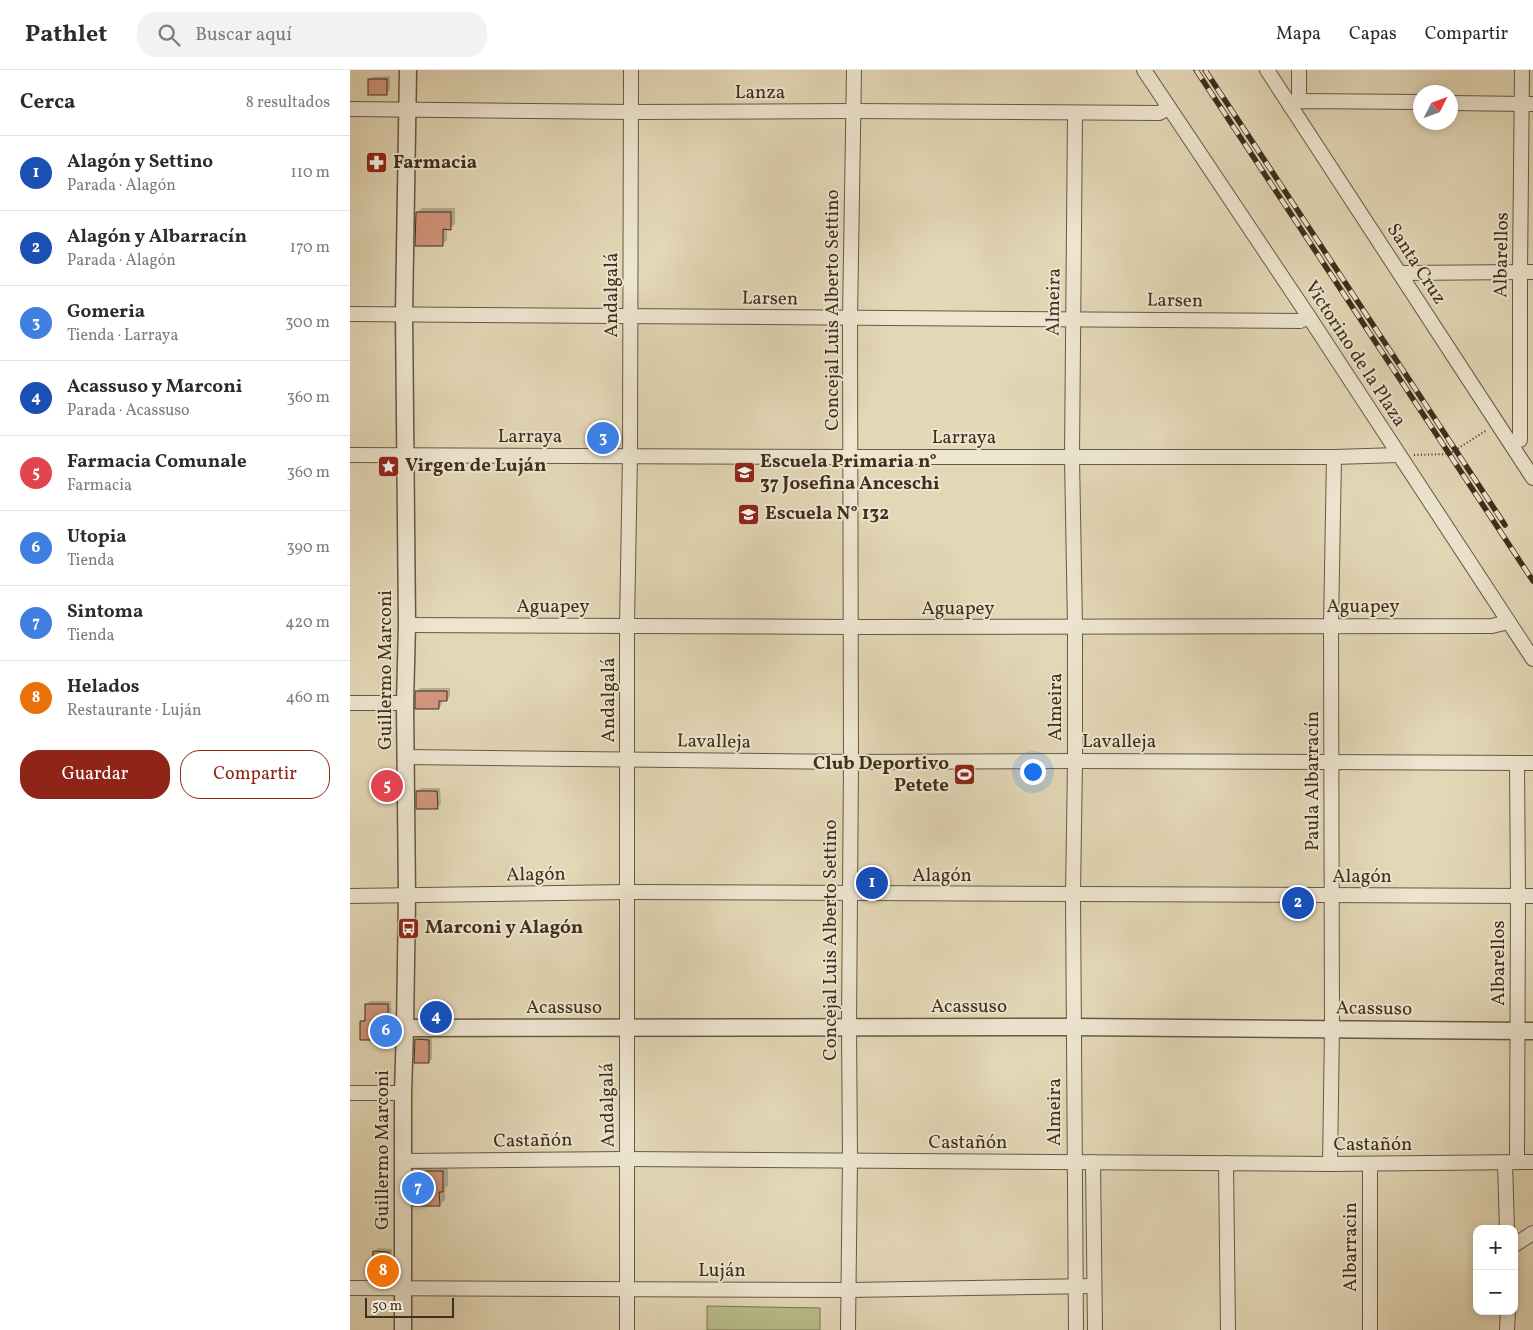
<!DOCTYPE html>
<html lang="es">
<head>
<meta charset="utf-8">
<style>
	body { margin:0; font-family:Vollkorn,serif; background:#f2f2f3; color:#2b2b33 }
	.controls { position:absolute; right:15px; bottom:15px; display:grid; overflow:hidden; border-radius:10px; box-shadow:0 2px 8px #0003 }
	.controls button { width:45px; height:45px; display:grid; place-items:center; padding:0; border:0; border-bottom:1px solid #e1e1e2; background:#fff; color:#2b2b33; font:25px sans-serif }
	.compass { position:absolute; left:1063px; top:15px; width:45px; height:45px; border-radius:50%; background:#fff; box-shadow:0 2px 8px #0003; rotate:48deg }
	.scale { position:absolute; left:15px; bottom:12px; width:89px; box-sizing:border-box; padding-left:5px; border:2px solid #3f2f1d; border-top:0; font-size:14px; line-height:18px; white-space:nowrap; color:#3f2f1d; -webkit-text-stroke:4px #ede5d0; paint-order:stroke }
	.you { position:absolute; left:682px; top:701px; width:18px; height:18px; margin:-12px; border:4px solid #fff; border-radius:50%; background:#1a73e8; box-shadow:0 0 0 8px #1a73e833 }
	.badge { display:grid; place-items:center; width:32px; height:32px; border-radius:50%; background:#8f2418; color:#fff; font-size:16px; font-weight:700 }
	.pin { position:absolute; translate:-50% -50%; border:2px solid #fff; box-shadow:0 1px 5px #0006 }
	.list { margin:0; padding:0; list-style:none }
	h2 { display:flex; justify-content:space-between; align-items:center; height:65px; margin:0; padding:0 20px; font-size:21px }
	h2 small { font-size:16px; font-weight:400; color:#7c7c81 }
	.list li { display:grid; grid-template-columns:32px 1fr auto; gap:15px; align-items:center; box-sizing:border-box; height:75px; padding:0 20px; border-top:1px solid #e1e1e2 }
	.list b { display:block; font-size:19px; white-space:nowrap }
	.list p { margin:0; font-size:16px; white-space:nowrap; color:#7c7c81 }
	.list em { font-size:16px; font-style:normal; color:#7c7c81 }
	.actions { display:flex; gap:10px; padding:15px 20px }
	.actions a { flex:1; padding:11px 0; border:1px solid #8f2418; border-radius:20px; text-align:center; font-size:18px; color:#8f2418 }
	.actions .main { background:#8f2418; color:#fff }
	.icon { flex:none; width:28px; height:28px; fill:none; stroke:currentColor; stroke-width:2; stroke-linecap:round; stroke-linejoin:round }
	.map { position:relative; flex:none; width:1183px; height:1260px; overflow:hidden }
	header { display:flex; align-items:center; gap:30px; box-sizing:border-box; height:70px; padding:0 25px; background:#fff; border-bottom:1px solid #e1e1e2 }
	header strong { font-size:24px }
	nav { display:flex; gap:28px; margin-inline-start:auto; font-size:18px }
	.search { width:350px; height:45px; background:#f2f2f3; display:flex; align-items:center; gap:12px; box-sizing:border-box; padding:0 18px; border-radius:20px; color:#7c7c81; font-size:19px }
	main { display:flex }
	aside { flex:1; background:#fff }
	.map>svg:first-child { display:block }
	.green { fill:#b8bd8b; stroke:#7c7654 }
	.shadow { fill:#0003 }
	.building { fill:#d2957c; stroke:#3f2f1d }
	.lines { fill:none; stroke-linecap:round; stroke-linejoin:round }
	.minor-casing { stroke:#685943; stroke-width:16 }
	.tertiary-casing { stroke:#685943; stroke-width:19 }
	.path { stroke:#3f2f1d; stroke-width:2; stroke-dasharray:1 2.5; stroke-linecap:butt }
	.minor { stroke:#ede5d0; stroke-width:14 }
	.tertiary { stroke:#ede5d0; stroke-width:16 }
	.rail-casing { stroke:#3f2f1d; stroke-width:5.5 }
	.rail { stroke:#ede5d0; stroke-width:4; stroke-dasharray:11; stroke-linecap:butt }
	.labels { text-anchor:middle; dominant-baseline:central; stroke-width:4; stroke-linejoin:round; paint-order:stroke }
	.street-label { font-size:19px; fill:#3f2f1d; stroke:#ede5d0 }
	.poi-label { font-size:19px; font-weight:bold; fill:#3f2f1d; stroke:#ede5d0; text-anchor:start }
</style>
</head>
<body>
<header>
<strong>Pathlet</strong>
<div class="search"><svg class="icon" aria-label="search" viewBox="0 0 24 24"><circle cx="10" cy="10" r="6"/><path d="M15 15l6 6"/></svg>Buscar aquí</div>
<nav><a>Mapa</a><a>Capas</a><a>Compartir</a></nav>
</header>
<main>
<aside>
<h2>Cerca<small>8 resultados</small></h2>
<ul class="list">
<li><span class="badge" style="background:#1a4fb4">1</span><div><b>Alagón y Settino</b><p>Parada · Alagón</p></div><em>110 m</em></li>
<li><span class="badge" style="background:#1a4fb4">2</span><div><b>Alagón y Albarracín</b><p>Parada · Alagón</p></div><em>170 m</em></li>
<li><span class="badge" style="background:#3f7fe0">3</span><div><b>Gomeria</b><p>Tienda · Larraya</p></div><em>300 m</em></li>
<li><span class="badge" style="background:#1a4fb4">4</span><div><b>Acassuso y Marconi</b><p>Parada · Acassuso</p></div><em>360 m</em></li>
<li><span class="badge" style="background:#e0444e">5</span><div><b>Farmacia Comunale</b><p>Farmacia</p></div><em>360 m</em></li>
<li><span class="badge" style="background:#3f7fe0">6</span><div><b>Utopia</b><p>Tienda</p></div><em>390 m</em></li>
<li><span class="badge" style="background:#3f7fe0">7</span><div><b>Sintoma</b><p>Tienda</p></div><em>420 m</em></li>
<li><span class="badge" style="background:#e8710a">8</span><div><b>Helados</b><p>Restaurante · Luján</p></div><em>460 m</em></li>
</ul>
<div class="actions"><a class="main">Guardar</a><a>Compartir</a></div>
</aside>
<div class="map">
<svg width="1183" height="1260" viewBox="0 0 1183 1260">
	<rect width="100%" height="100%" fill="#e3d7b6"/>
	<filter id="stains"><feTurbulence type="fractalNoise" baseFrequency=".004" numOctaves="4"/><feColorMatrix values="0 0 0 0 .2 0 0 0 0 .09 0 0 0 0 .02 0 0 0 .5 -.17"/></filter>
	<radialGradient id="worn" r=".72"><stop offset=".6" stop-color="#630" stop-opacity="0"/><stop offset="1" stop-color="#630" stop-opacity=".3"/></radialGradient>
	<path class="green" d="M357,1236L470,1238V1260H357Z"/>
	<g class="shadow">
		<path d="M40,6V20L36,24L19,10L22,7Z"/>
		<path d="M72,138H105V154L100,158H97V170L92,174L67,143Z"/>
		<path d="M70,618H100V626L97,630H92V634L89,638L67,621Z"/>
		<path d="M71,718H90L91,734L87,737L67,721Z"/>
		<path d="M20,931H41L42,965L38,968L11,952L16,948V935Z"/>
		<path d="M69,966L82,967V989L78,992L66,970Z"/>
		<path d="M70,1096H98V1115L95,1119V1130L89,1135L64,1102Z"/>
		<path d="M28,1178L42,1179V1194L30,1205L24,1182Z"/>
	</g>
	<g class="building">
		<rect x="18" y="9" width="19" height="16"/>
		<path d="M66,142H101V160L93,159V176H65Z"/>
		<path d="M65,621H97V631H89V639H65Z"/>
		<path d="M66,721H87L88,739H66Z"/>
		<path d="M15,934H38L39,970H10V951H15Z"/>
		<path d="M65,969L79,970V993H64Z"/>
		<path d="M63,1101H93V1122H89L90,1136H63Z"/>
		<path d="M23,1181L39,1182V1199L31,1206H22Z"/>
	</g>
	<g class="lines">
		<defs>
			<g id="minor">
				<path d="M794,0L959,247L1183,589"/>
				<path d="M917,0L1183,408"/>
				<path d="M949,0V31"/>
				<path d="M1100,33L1183,34"/>
				<path d="M940,36L949,31L1070,32"/>
				<path d="M0,39L281,42L503,41L809,43L819,38"/>
				<path d="M725,44L722,387L725,557V691L723,825L726,1260"/>
				<path d="M1050,203L1183,202"/>
				<path d="M0,244L950,251L959,247"/>
				<path d="M1170,370V202L1172,0"/>
				<path d="M0,385L501,387H984L1049,385"/>
				<path d="M57,555L501,557L1142,556L1158,552"/>
				<path d="M0,633H55"/>
				<path d="M55,687L501,692L725,691L1183,693"/>
				<path d="M0,826L277,822L1183,826"/>
				<path d="M0,1023H53"/>
				<path d="M53,1091L277,1089L980,1094L1183,1092"/>
				<path d="M743,1092L745,1260"/>
				<path d="M1167,1092L1168,826L1167,693"/>
				<path d="M876,1093L878,1260"/>
				<path d="M1155,1093L1157,1159"/>
				<path d="M980,1094L982,958L981,556L984,387"/>
				<path d="M1020,1094V1260"/>
				<path d="M1164,1175L1183,1163"/>
				<path d="M0,1218L499,1220L744,1216"/>
				<path d="M277,1260V556L280,386L281,0"/>
				<path d="M498,1260L500,1091L499,957L501,692L500,248L504,0"/>
				<path d="M1157,1260L1158,1241"/>
			</g>
			<g id="tertiary">
				<path d="M55,958L723,957L1183,961"/>
				<path d="M53,1260V1023L55,958L57,826L55,633L57,555L54,243L58,0"/>
			</g>
		</defs>
		<use href="#minor" class="minor-casing"/>
		<use href="#tertiary" class="tertiary-casing"/>
		<path class="path" d="M1064,385L1099,384L1137,360"/>
		<use href="#minor" class="minor"/>
		<use href="#tertiary" class="tertiary"/>
		<defs>
			<g id="rail">
				<path d="M846,0L1183,511"/>
				<path d="M855,0L1155,455"/>
			</g>
		</defs>
		<use href="#rail" class="rail-casing"/>
		<use href="#rail" class="rail"/>
	</g>
	<defs>
		<symbol id="pharmacy-square" viewBox="-11 -11 22 22"><rect x="-9" y="-9" width="18" height="18" rx="4" fill="#8f2418" stroke="#ede5d0"/><path d="M-2-6h4v4h4v4h-4v4h-4v-4h-4v-4h4Z" fill="#fff"/></symbol>
		<symbol id="sight-square" viewBox="-11 -11 22 22"><rect x="-9" y="-9" width="18" height="18" rx="4" fill="#8f2418" stroke="#ede5d0"/><path d="M0-6L1.8-2.2L6-1.7L2.9 1.2L3.7 5.4L0 3.3L-3.7 5.4L-2.9 1.2L-6-1.7L-1.8-2.2Z" fill="#fff"/></symbol>
		<symbol id="school-square" viewBox="-11 -11 22 22"><rect x="-9" y="-9" width="18" height="18" rx="4" fill="#8f2418" stroke="#ede5d0"/><path d="M0-5L7-2L0 1L-7-2ZM-4 1L0 2.5L4 1V4Q0 6-4 4Z" fill="#fff"/></symbol>
		<symbol id="stadium-square" viewBox="-11 -11 22 22"><rect x="-9" y="-9" width="18" height="18" rx="4" fill="#8f2418" stroke="#ede5d0"/><path d="M0-5a6.5 5 0 1 0 0 10a6.5 5 0 1 0 0-10ZM-3.5-1.8h7v3.6h-7Z" fill="#fff"/></symbol>
		<symbol id="bus-square" viewBox="-11 -11 22 22"><rect x="-9" y="-9" width="18" height="18" rx="4" fill="#8f2418" stroke="#ede5d0"/><path d="M-5-6H5V4H4V6H2V4H-2V6H-4V4H-5ZM-3.5-4V0h7V-4ZM-3.5 1.2v1.5H-2V1.2ZM2 1.2v1.5H3.5V1.2Z" fill="#fff"/></symbol>
	</defs>
	<g fill-rule="evenodd">
		<use href="#pharmacy-square" x="14" y="80" width="25" height="25"/>
		<use href="#sight-square" x="26" y="384" width="25" height="25"/>
		<use href="#school-square" x="382" y="390" width="25" height="25"/>
		<use href="#school-square" x="386" y="432" width="25" height="25"/>
		<use href="#stadium-square" x="602" y="692" width="25" height="25"/>
		<use href="#bus-square" x="46" y="846" width="25" height="25"/>
	</g>
	<g class="labels">
		<g class="street-label">
			<text x="410" y="23">Lanza</text>
			<text transform="translate(1152 185) rotate(-89)">Albarellos</text>
			<text transform="translate(1066 194) rotate(57)">Santa Cruz</text>
			<text transform="translate(262 225) rotate(-90)">Andalgalá</text>
			<text transform="translate(420 229) rotate(1)">Larsen</text>
			<text transform="translate(825 231) rotate(1)">Larsen</text>
			<text transform="translate(704 232) rotate(-89)">Almeira</text>
			<text transform="translate(483 240) rotate(-90)">Concejal Luis Alberto Settino</text>
			<text transform="translate(1005 284) rotate(57)">Victorino de la Plaza</text>
			<text x="180" y="367">Larraya</text>
			<text x="614" y="368">Larraya</text>
			<text x="203" y="537">Aguapey</text>
			<text x="1013" y="537">Aguapey</text>
			<text x="608" y="539">Aguapey</text>
			<text transform="translate(36 600) rotate(-90)">Guillermo Marconi</text>
			<text transform="translate(259 630) rotate(-90)">Andalgalá</text>
			<text transform="translate(706 637) rotate(-90)">Almeira</text>
			<text transform="translate(364 672) rotate(1)">Lavalleja</text>
			<text x="769" y="672">Lavalleja</text>
			<text transform="translate(963 711) rotate(-90)">Paula Albarracín</text>
			<text transform="translate(186 805) rotate(-1)">Alagón</text>
			<text x="592" y="806">Alagón</text>
			<text x="1012" y="807">Alagón</text>
			<text transform="translate(481 870) rotate(-90)">Concejal Luis Alberto Settino</text>
			<text transform="translate(1149 893) rotate(-90)">Albarellos</text>
			<text x="619" y="937">Acassuso</text>
			<text x="214" y="938">Acassuso</text>
			<text transform="translate(1024 939) rotate(1)">Acassuso</text>
			<text transform="translate(258 1035) rotate(-91)">Andalgalá</text>
			<text transform="translate(705 1042) rotate(-90)">Almeira</text>
			<text transform="translate(183 1071) rotate(-1)">Castañón</text>
			<text x="618" y="1073">Castañón</text>
			<text x="1023" y="1075">Castañón</text>
			<text transform="translate(33 1080) rotate(-90)">Guillermo Marconi</text>
			<text transform="translate(1001 1177) rotate(-90)">Albarracin</text>
			<text x="372" y="1201">Luján</text>
		</g>
		<g class="poi-label">
			<text x="43" y="93">Farmacia</text>
			<text x="410" y="392">Escuela Primaria n°<tspan x="410" dy="22">37 Josefina Anceschi</tspan></text>
			<text x="55" y="396">Virgen de Luján</text>
			<text x="415" y="444">Escuela N° 132</text>
			<text x="599" y="694" text-anchor="end">Club Deportivo<tspan x="599" dy="22">Petete</tspan></text>
			<text x="75" y="858">Marconi y Alagón</text>
		</g>
	</g>
	<rect width="100%" height="100%" filter="url(#stains)"/>
	<rect width="100%" height="100%" fill="url(#worn)"/>
</svg>
<div class="controls">
<button>+</button>
<button>−</button>
</div>
<svg class="compass" viewBox="-18 -18 36 36"><path d="M0-13l5 13h-10z" fill="#e53935"/><path d="M0 13l5-13h-10z" fill="#7c7c81"/></svg>
<div class="scale">50 m</div>
<div class="you"></div>
<div class="pin badge" style="left:522px;top:813px;background:#1a4fb4">1</div>
<div class="pin badge" style="left:948px;top:833px;background:#1a4fb4">2</div>
<div class="pin badge" style="left:253px;top:368px;background:#3f7fe0">3</div>
<div class="pin badge" style="left:86px;top:947px;background:#1a4fb4">4</div>
<div class="pin badge" style="left:37px;top:716px;background:#e0444e">5</div>
<div class="pin badge" style="left:36px;top:961px;background:#3f7fe0">6</div>
<div class="pin badge" style="left:68px;top:1118px;background:#3f7fe0">7</div>
<div class="pin badge" style="left:33px;top:1201px;background:#e8710a">8</div>
</div>
</main>
</body>
</html>
